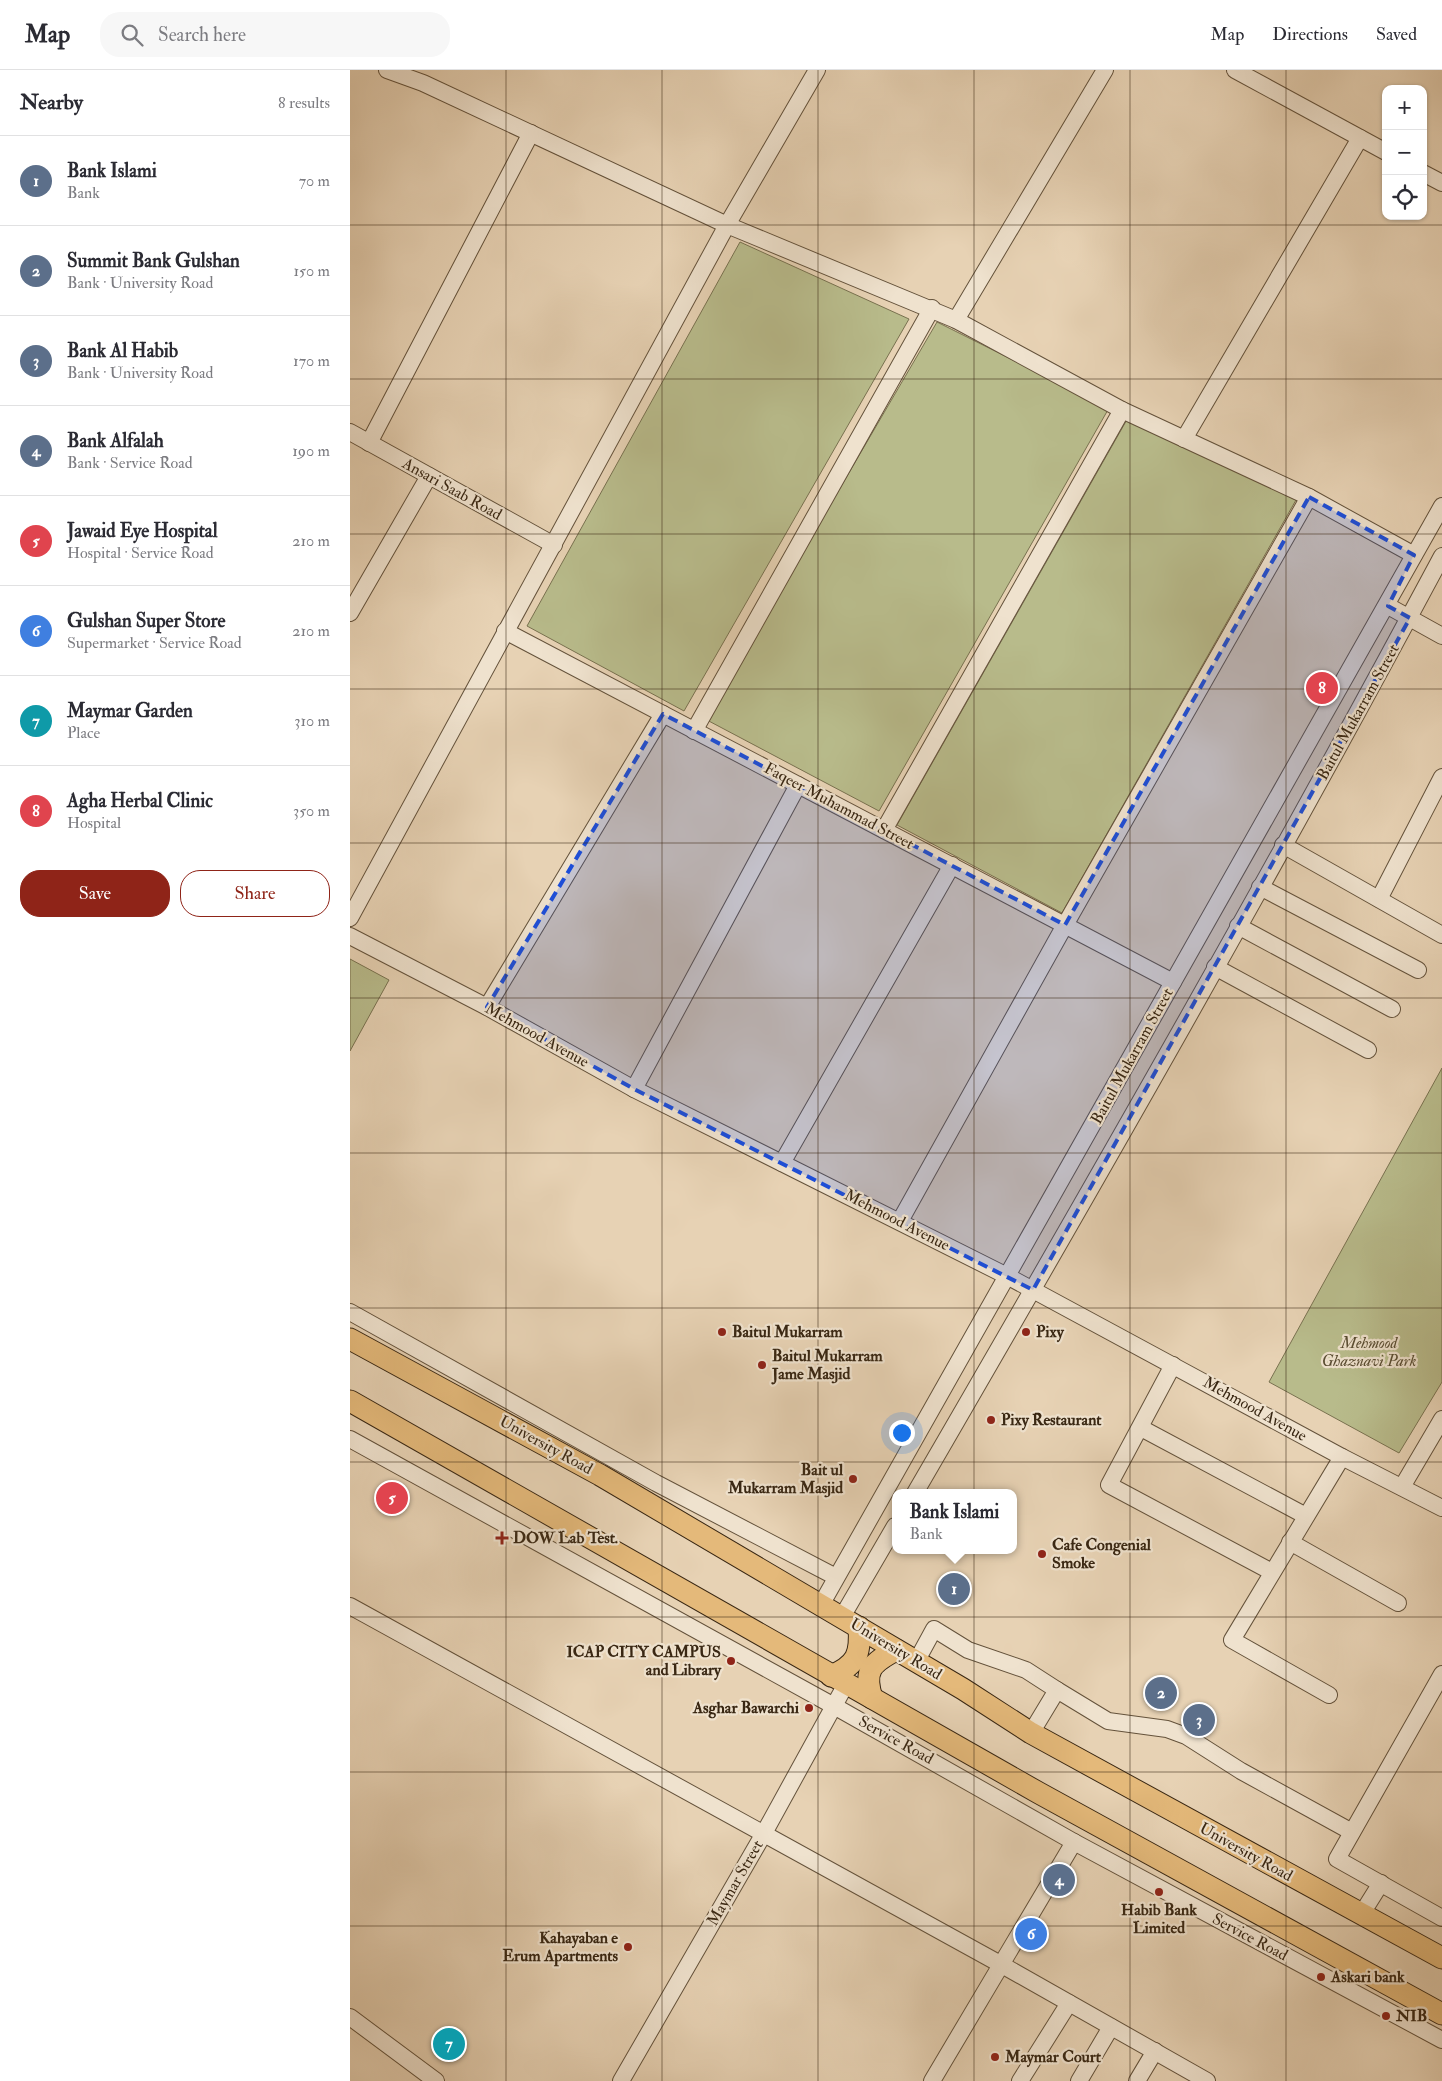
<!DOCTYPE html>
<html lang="en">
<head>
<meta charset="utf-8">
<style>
	body { margin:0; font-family:"IM FELL Double Pica",serif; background:#f7f7f7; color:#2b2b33 }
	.controls { position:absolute; right:15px; top:15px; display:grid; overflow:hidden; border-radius:10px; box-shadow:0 1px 4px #0004 }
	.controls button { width:45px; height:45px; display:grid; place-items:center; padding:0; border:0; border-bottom:1px solid #e1e1e2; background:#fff; color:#2b2b33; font:25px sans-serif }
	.you { position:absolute; left:551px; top:1362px; width:18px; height:18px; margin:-12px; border:4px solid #fff; border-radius:50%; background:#1a73e8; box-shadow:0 0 0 8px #1a73e833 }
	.badge { display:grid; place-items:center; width:32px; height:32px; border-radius:50%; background:#8f2418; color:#fff; font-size:16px; font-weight:700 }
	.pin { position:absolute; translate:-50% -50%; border:2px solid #fff; box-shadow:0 1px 5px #0006 }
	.popup { position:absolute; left:542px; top:1419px; width:125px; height:65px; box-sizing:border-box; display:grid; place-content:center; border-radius:10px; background:#fff; filter:drop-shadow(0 1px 4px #0005); font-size:16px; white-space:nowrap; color:#7c7c81 }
	.popup b { font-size:19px; color:#2b2b33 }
	.popup::after { content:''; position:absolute; left:50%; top:100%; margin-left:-10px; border:10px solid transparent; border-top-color:#fff }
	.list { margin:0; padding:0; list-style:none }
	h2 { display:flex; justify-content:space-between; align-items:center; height:65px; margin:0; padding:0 20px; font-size:21px }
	h2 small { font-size:16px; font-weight:400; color:#7c7c81 }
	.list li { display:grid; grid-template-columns:32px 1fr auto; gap:15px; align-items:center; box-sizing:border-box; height:90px; padding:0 20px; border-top:1px solid #e1e1e2 }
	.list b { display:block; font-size:19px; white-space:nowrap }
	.list p { margin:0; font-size:16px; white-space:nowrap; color:#7c7c81 }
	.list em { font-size:16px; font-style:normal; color:#7c7c81 }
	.actions { display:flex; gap:10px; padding:15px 20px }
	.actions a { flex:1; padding:11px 0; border:1px solid #8f2418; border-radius:20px; text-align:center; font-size:18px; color:#8f2418 }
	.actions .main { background:#8f2418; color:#fff }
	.icon { flex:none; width:28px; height:28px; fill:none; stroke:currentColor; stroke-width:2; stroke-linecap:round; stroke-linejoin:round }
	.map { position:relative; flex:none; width:1092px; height:2011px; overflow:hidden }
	header { display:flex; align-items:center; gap:30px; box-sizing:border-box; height:70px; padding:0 25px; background:#fff; border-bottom:1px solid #e1e1e2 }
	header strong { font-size:24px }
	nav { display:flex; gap:28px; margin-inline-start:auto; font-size:18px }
	.search { width:350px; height:45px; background:#f7f7f7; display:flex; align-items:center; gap:12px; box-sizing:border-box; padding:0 18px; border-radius:20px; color:#7c7c81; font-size:19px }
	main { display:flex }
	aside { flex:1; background:#fff }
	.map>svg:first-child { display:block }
	.green { fill:#b8bb8b; stroke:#78714f }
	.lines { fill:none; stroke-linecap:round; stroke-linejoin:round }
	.minor-casing { stroke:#64523b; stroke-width:18 }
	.major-casing { stroke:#392713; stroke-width:23 }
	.minor { stroke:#efe2ce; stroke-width:16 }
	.major { stroke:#e4b97a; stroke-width:21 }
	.marked { fill:#1d4ed8; fill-opacity:0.2; stroke:#1d4ed8; stroke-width:4; stroke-dasharray:10 6; stroke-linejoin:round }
	.grid { fill:none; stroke:#392713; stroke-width:1; stroke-opacity:0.55 }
	.poi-dot { fill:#8f2418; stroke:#efe2ce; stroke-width:2 }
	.labels { text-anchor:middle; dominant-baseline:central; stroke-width:4.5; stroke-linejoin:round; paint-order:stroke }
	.street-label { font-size:16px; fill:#392713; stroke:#efe2ce }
	.poi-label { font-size:16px; font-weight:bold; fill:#392713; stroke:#efe2ce; text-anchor:start }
	.park-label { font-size:16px; font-style:italic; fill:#594c31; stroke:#efe2ce }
</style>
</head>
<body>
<header>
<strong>Map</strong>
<div class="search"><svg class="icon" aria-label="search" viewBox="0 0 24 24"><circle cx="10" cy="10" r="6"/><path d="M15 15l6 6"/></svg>Search here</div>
<nav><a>Map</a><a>Directions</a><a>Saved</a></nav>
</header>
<main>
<aside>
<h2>Nearby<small>8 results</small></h2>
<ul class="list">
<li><span class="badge" style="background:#5c6f8a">1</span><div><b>Bank Islami</b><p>Bank</p></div><em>70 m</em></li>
<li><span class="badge" style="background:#5c6f8a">2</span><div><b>Summit Bank Gulshan</b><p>Bank · University Road</p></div><em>150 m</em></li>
<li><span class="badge" style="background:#5c6f8a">3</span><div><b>Bank Al Habib</b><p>Bank · University Road</p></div><em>170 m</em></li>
<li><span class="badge" style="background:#5c6f8a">4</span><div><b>Bank Alfalah</b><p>Bank · Service Road</p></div><em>190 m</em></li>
<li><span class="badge" style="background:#e0444e">5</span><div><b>Jawaid Eye Hospital</b><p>Hospital · Service Road</p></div><em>210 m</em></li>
<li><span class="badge" style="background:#3f7fe0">6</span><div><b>Gulshan Super Store</b><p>Supermarket · Service Road</p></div><em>210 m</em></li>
<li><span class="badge" style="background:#0f9aa8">7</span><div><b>Maymar Garden</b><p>Place</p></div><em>310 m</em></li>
<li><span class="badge" style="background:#e0444e">8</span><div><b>Agha Herbal Clinic</b><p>Hospital</p></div><em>350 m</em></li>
</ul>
<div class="actions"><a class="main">Save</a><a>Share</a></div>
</aside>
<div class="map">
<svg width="1092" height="2011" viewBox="0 0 1092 2011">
	<rect width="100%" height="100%" fill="#e7d2b4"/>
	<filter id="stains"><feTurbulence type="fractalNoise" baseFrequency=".004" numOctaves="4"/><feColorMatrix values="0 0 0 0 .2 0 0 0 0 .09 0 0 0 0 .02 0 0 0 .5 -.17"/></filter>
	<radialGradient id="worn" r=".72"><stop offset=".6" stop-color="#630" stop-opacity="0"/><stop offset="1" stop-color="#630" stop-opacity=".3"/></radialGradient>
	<g class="green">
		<path d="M390,172L559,249L334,641L177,556Z"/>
		<path d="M587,252L759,338L529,741L355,649Z"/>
		<path d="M779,346L946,430L712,843L547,755Z"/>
		<path d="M0,889L39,910L0,981Z"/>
		<path d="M1092,998V1312L1049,1383L919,1312Z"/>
	</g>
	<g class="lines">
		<defs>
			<g id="minor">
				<path d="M37,0L73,13L377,155L606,250L772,340L959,427L1064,485"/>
				<path d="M885,0L1036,82"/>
				<path d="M1073,103L1092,113"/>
				<path d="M606,250L755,0"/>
				<path d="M0,362L204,475"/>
				<path d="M834,369L1010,68"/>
				<path d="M19,373L181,63"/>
				<path d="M1038,536L1092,566"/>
				<path d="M0,543L79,406"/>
				<path d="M155,561L823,912"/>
				<path d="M344,661L582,238"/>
				<path d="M534,760L772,340"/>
				<path d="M933,775L1092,865"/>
				<path d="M910,817L1068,900"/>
				<path d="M1029,829L1092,707"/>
				<path d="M0,848L377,155L467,0"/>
				<path d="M888,856L1042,939"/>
				<path d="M0,866L137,937L284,1019L657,1206L992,1387L1092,1438"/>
				<path d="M865,897L1018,980"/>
				<path d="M137,937L313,644"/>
				<path d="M284,1019L448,715"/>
				<path d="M432,1093L602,795"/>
				<path d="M550,1151L715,855L959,427"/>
				<path d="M0,1242L306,1413L486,1507"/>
				<path d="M823,1295L759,1415L922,1502"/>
				<path d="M791,1358L956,1446"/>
				<path d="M0,1369L484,1636L724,1772L1092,1970"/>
				<path d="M1052,1417L1092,1349"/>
				<path d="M565,1423C745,1113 923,802 1092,486"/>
				<path d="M940,1472L1048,1533"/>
				<path d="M471,1535L1092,436"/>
				<path d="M0,1536L652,1895L857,2011"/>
				<path d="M492,1547L545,1456"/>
				<path d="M566,1592L584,1559L618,1580L676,1600L707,1620"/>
				<path d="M1092,1604L987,1789L1092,1848"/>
				<path d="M979,1625L882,1570L992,1387"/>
				<path d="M681,1663L707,1620L758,1651L817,1659L836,1666L891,1701L1002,1762"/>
				<path d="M1011,1845L1031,1813"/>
				<path d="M0,1947L86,2011"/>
				<path d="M271,2011L413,1765L496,1614"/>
				<path d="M582,2011L724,1772"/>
				<path d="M670,2011L719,1933"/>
				<path d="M729,2011L761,1957"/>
				<path d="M787,2011L805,1981"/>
			</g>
			<g id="major">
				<path d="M0,1269L250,1405L613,1619L681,1663L1092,1888"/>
				<path d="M0,1331L689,1723L1092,1944"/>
				<path d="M481,1606C507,1595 511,1584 509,1557"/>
				<path d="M522,1628C513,1600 522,1593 546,1580"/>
			</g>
		</defs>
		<use href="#minor" class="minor-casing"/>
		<use href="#major" class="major-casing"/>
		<use href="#minor" class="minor"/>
		<use href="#major" class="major"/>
	</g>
	<path class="marked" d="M959,427L1064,485L1038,536L1060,548L683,1220L284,1019L137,937L313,644L715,855Z"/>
	<path class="grid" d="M156,0V2011M312,0V2011M468,0V2011M624,0V2011M780,0V2011M936,0V2011M0,155H1092M0,309H1092M0,464H1092M0,619H1092M0,773H1092M0,928H1092M0,1083H1092M0,1238H1092M0,1392H1092M0,1547H1092M0,1702H1092M0,1856H1092"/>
	<g class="poi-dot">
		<circle cx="372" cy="1262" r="5"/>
		<circle cx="676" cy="1262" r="5"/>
		<circle cx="412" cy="1295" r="5"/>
		<circle cx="641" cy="1350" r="5"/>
		<circle cx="503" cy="1409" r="5"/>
		<path d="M149.5 1460.5h5v5h5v5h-5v5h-5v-5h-5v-5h5z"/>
		<circle cx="692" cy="1484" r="5"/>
		<circle cx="381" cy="1591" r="5"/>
		<circle cx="459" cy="1638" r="5"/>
		<circle cx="809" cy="1822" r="5"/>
		<circle cx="278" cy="1877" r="5"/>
		<circle cx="971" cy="1907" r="5"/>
		<circle cx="1036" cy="1946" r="5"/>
		<circle cx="645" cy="1987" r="5"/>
	</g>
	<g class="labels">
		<g class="street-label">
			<text transform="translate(102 419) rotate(29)">Ansari Saab Road</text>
			<text transform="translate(1008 642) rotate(-61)">Baitul Mukarram Street</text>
			<text transform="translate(489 736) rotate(28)">Faqeer Muhammad Street</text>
			<text transform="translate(187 965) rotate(29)">Mehmood Avenue</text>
			<text transform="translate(782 986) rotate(-61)">Baitul Mukarram Street</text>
			<text transform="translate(547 1150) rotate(27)">Mehmood Avenue</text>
			<text transform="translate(905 1339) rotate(29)">Mehmood Avenue</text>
			<text transform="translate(196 1375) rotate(29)">University Road</text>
			<text transform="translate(546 1579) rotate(31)">University Road</text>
			<text transform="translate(546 1670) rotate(29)">Service Road</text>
			<text transform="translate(896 1782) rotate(29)">University Road</text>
			<text transform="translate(385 1813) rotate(-60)">Maymar Street</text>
			<text transform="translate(900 1867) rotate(28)">Service Road</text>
		</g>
		<g class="poi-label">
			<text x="382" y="1262">Baitul Mukarram</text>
			<text x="686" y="1262">Pixy</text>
			<text x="422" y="1286">Baitul Mukarram<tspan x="422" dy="18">Jame Masjid</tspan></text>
			<text x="651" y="1350">Pixy Restaurant</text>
			<text x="493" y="1400" text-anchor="end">Bait ul<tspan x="493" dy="18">Mukarram Masjid</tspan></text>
			<text x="163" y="1468">DOW Lab Test.</text>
			<text x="702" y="1475">Cafe Congenial<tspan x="702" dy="18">Smoke</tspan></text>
			<text x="371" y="1582" text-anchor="end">ICAP CITY CAMPUS<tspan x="371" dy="18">and Library</tspan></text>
			<text x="449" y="1638" text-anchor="end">Asghar Bawarchi</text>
			<text x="809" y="1840" text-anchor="middle">Habib Bank<tspan x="809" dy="18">Limited</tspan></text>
			<text x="268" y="1868" text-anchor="end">Kahayaban e<tspan x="268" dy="18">Erum Apartments</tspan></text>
			<text x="981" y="1907">Askari bank</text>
			<text x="1046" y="1946">NIB</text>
			<text x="655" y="1987">Maymar Court</text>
		</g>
		<g class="park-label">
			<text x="1019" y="1273">Mehmood<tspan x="1019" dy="18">Ghaznavi Park</tspan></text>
		</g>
	</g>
	<rect width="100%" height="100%" filter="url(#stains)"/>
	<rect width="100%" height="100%" fill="url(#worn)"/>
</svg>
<div class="controls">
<button>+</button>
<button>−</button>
<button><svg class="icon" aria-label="locate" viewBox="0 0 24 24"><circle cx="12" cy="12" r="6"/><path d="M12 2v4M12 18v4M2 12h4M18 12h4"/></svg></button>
</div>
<div class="you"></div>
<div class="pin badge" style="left:604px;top:1519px;background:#5c6f8a">1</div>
<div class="popup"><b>Bank Islami</b>Bank</div>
<div class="pin badge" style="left:811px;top:1623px;background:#5c6f8a">2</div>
<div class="pin badge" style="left:849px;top:1650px;background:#5c6f8a">3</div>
<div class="pin badge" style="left:709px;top:1810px;background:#5c6f8a">4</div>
<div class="pin badge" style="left:42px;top:1428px;background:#e0444e">5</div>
<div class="pin badge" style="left:681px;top:1864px;background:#3f7fe0">6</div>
<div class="pin badge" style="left:99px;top:1974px;background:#0f9aa8">7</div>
<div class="pin badge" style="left:972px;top:618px;background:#e0444e">8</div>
</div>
</main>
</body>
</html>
